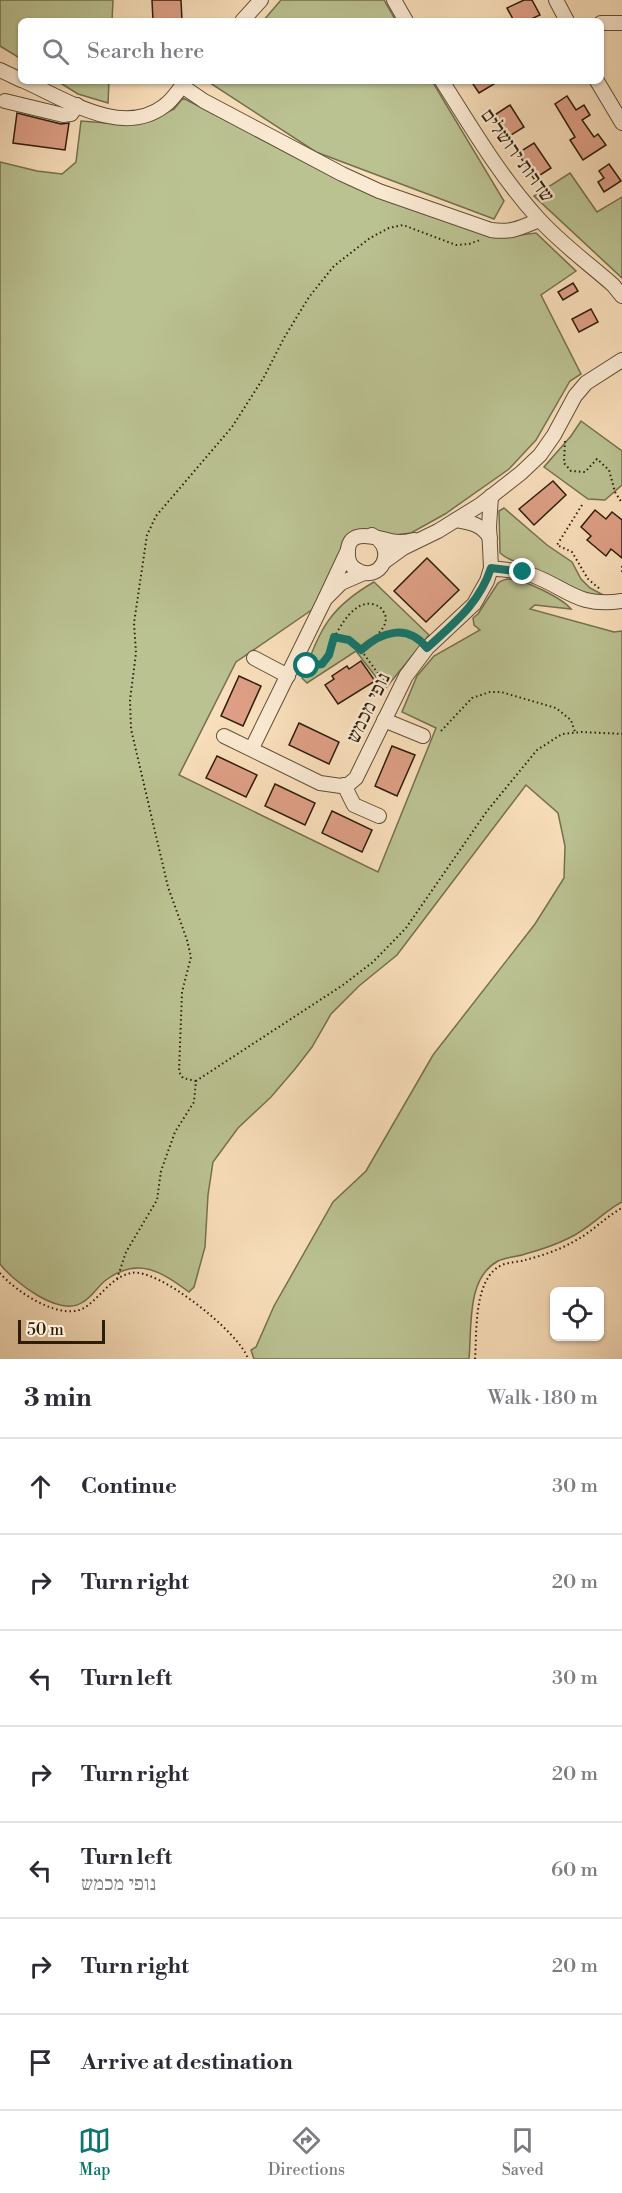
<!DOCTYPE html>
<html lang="en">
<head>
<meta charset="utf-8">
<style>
	body { margin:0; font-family:"Libre Bodoni","Frank Ruhl Libre",serif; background:#f7f7f7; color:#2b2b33 }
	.controls { position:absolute; right:18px; bottom:18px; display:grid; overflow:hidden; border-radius:9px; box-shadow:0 2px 4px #0004 }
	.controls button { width:54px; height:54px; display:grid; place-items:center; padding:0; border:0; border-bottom:2px solid #e1e1e2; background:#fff; color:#2b2b33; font:30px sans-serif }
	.scale { position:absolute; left:18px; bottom:15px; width:87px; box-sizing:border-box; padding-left:6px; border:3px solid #2d1d0b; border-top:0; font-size:16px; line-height:21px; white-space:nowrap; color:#2d1d0b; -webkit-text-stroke:4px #fbead3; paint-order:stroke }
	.stop { position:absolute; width:18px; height:18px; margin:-14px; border:4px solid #0f766e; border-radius:50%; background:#fff }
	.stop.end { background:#0f766e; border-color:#fff; box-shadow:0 2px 6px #0008 }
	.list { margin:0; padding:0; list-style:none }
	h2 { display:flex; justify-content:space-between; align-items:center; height:78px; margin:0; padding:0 24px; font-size:26px }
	h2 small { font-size:20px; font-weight:400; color:#7c7c81 }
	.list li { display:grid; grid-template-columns:39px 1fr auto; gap:18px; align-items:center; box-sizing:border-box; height:96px; padding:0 24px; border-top:2px solid #e1e1e2 }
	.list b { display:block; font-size:22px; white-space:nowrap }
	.list p { margin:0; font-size:20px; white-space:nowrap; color:#7c7c81 }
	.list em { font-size:20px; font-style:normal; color:#7c7c81 }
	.icon { flex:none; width:33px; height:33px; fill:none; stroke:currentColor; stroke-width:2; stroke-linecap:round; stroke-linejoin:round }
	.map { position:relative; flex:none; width:622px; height:1359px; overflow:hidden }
	.search { position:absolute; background:#fff; box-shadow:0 2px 4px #0004; left:18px; right:18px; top:18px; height:66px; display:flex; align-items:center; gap:15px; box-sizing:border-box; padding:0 21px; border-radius:9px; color:#7c7c81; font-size:22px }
	.sheet { height:750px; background:#fff }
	nav { display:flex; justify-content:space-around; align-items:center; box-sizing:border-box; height:84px; border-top:2px solid #e1e1e2; background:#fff; font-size:16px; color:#7c7c81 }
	nav a { display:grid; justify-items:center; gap:3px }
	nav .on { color:#0f766e }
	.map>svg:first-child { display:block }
	.green { fill:#bbc292; stroke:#74704e; stroke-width:1.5 }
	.building { fill:#de9f86; stroke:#2d1d0b; stroke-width:1.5 }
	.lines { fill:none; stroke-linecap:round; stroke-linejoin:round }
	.minor-casing { stroke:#604e37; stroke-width:16 }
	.path { stroke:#2d1d0b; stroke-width:2; stroke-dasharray:1.5 3; stroke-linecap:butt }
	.minor { stroke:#fbead3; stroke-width:14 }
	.route { stroke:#0f766e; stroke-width:8 }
	.labels { text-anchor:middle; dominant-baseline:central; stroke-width:4.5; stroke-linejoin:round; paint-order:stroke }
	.street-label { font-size:20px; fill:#2d1d0b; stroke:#fbead3 }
</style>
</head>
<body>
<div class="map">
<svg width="622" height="1359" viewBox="0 0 622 1359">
	<rect width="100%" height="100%" fill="#f9dfbb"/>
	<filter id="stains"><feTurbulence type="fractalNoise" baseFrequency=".00333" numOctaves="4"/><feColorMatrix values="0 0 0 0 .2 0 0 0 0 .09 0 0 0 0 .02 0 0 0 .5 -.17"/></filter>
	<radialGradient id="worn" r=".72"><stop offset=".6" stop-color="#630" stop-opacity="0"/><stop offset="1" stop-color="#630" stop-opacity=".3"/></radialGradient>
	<g class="green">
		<path d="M0,0H113L112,21H21V59L0,46Z"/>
		<path d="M281,0H384L396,21H263Z"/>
		<path d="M57,81H109L108,103L78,94Z"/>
		<path d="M211,81H432L504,201L494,219L316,152L210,83Z"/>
		<path d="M183,98L340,180L473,231L505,237L536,233L576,271L541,295L581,374L570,381L536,440L509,469L445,514L411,533L387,536L363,530L313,609L236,662L179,775L378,872L436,728L402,712L417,676L434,656L480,630L474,625L473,618L478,614L498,583C502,580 506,579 511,579C525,580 562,598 571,609L535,605L530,609L614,632L622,631V1202C603,1212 589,1229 569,1238C555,1245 540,1250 525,1254C517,1257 506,1257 498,1261C466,1278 472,1328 469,1359H254L251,1350L256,1347L274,1306L333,1202L366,1171L433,1055L535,924L564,878L565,846L558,813L526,785L397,955L359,986L331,1014L312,1047L295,1069L271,1097L238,1128L213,1162L208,1195L205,1247L194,1287L189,1292C162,1272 138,1256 106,1280C98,1286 92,1297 83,1302C60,1318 14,1282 0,1264V162L37,171L62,174L76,162L81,121L133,125L174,109Z"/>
		<path d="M570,173L597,212L622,197V278L534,196Z"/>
		<path d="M581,421L622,451V485L605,500L588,499L544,467L571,436Z"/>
		<path d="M504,508L547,545L572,562L581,579L590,588L605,596C578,595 558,580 534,569C522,563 510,562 500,553L499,511Z"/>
		<path d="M374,582L429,635L385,689L356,651L307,683L302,678C320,631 327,609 374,582Z"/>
	</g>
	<g class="building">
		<path d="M152,0H181L182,21H153Z"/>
		<path d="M524,0H532L540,15L527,21H514L507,8Z"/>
		<path d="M471,81H499L479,93Z"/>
		<path d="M567,96L576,110L584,105L590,115L582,120L594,137L598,134L606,145L583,160L570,140L575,137L555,104Z"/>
		<path d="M510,105L524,127L506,138L493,116Z"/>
		<path d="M17,113L61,124L69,123L65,150L13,143Z"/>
		<path d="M534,143L551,168L534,179L518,153Z"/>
		<path d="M609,164L621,181L604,192L598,182L604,178L599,171Z"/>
		<path d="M573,283L578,291L563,300L558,292Z"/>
		<path d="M591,309L598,322L579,332L572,319Z"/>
		<path d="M553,481L566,495L534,525L519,509Z"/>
		<path d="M595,510L606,519L612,512L622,520V558L611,549L606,556L587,540L591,536L581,527Z"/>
		<path d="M427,558L459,590L426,622L394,591Z"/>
		<path d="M361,661L375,681L338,704L325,685L334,679L332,676L347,666L349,669Z"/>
		<path d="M239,676L261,686L243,726L221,716Z"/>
		<path d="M299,723L339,742L329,764L289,745Z"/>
		<path d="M392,746L415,755L397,796L375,786Z"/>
		<path d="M217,756L257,775L246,797L206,778Z"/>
		<path d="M275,784L315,803L305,825L265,806Z"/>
		<path d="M332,811L372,830L362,852L322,833Z"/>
	</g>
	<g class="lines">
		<defs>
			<g id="minor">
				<path d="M394,0L406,21"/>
				<path d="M556,0L567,21"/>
				<path d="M242,21L261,0"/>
				<path d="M601,23H622"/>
				<path d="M0,70L21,80"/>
				<path d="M24,81C65,99 122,138 164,106C173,100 179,89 186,81"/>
				<path d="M442,81C472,128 500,176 537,217C559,242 588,263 613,285L622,296"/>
				<path d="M597,81L622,123"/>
				<path d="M182,86L204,101L342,174L379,191L491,230C511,233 520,228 539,220"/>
				<path d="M5,101L63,115L71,114L77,105"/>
				<path d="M456,520C470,522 483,525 490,538"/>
				<path d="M372,535C399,549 380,584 357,570C351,567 348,561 348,555C346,526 376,538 391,541C398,543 406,542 414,540"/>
				<path d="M348,550L325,599L341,583L364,573"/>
				<path d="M385,561L403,548L438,531L480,505L521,473L540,455L554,435L575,396L586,383L622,360"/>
				<path d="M491,568C504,570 517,570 529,574C567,587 576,608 622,601"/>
				<path d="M254,658L288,676"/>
				<path d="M384,720L423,736"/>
				<path d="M224,736L320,783L341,786L349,784L356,778L406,676L427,648L474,604L487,581L491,568L489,526L491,496"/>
				<path d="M252,748L325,599"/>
				<path d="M344,785L354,805L379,816"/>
			</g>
		</defs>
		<use href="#minor" class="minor-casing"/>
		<g class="path">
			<path d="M565,441L564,463L571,471L585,472L597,459L609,470L615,492L622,503"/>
			<path d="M582,505L557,545L572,552L588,579L601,590"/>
			<path d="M622,566V575"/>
			<path d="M334,637L349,640L361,650L387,686"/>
			<path d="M361,650C378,635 398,627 420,639"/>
			<path d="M306,666C313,667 319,666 324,661C331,654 331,644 335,636C342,623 355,601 372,604C377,605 381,607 383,611C391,622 380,632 373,639"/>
			<path d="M441,731L472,698L490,692H501L556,708L571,720L575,732"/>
			<path d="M196,1081L183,1078L179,1072L182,992L191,957L187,940L168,887L131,729L130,700L136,653L134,623L147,535L156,516L232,427L264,377L284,338L309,297L334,266L370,238L389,228L403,225L456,245L469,244L480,240"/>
			<path d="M0,1273C16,1292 64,1324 87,1306C102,1295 112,1277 131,1273C158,1267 241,1334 248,1359"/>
			<path d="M117,1279L126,1252L157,1200L161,1171L175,1132L194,1102L196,1081L343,985L373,962L406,928L487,811L537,750L562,734L582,732L622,734"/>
			<path d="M475,1359C477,1333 473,1278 502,1265C509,1262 518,1262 525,1260C541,1256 559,1250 573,1242C591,1233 604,1218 622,1208"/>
		</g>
		<use href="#minor" class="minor"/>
	</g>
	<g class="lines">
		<path class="route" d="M307,666L322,664L329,655L334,637L349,640L361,650C381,632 407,623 427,648C454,623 479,604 491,568L523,572"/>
	</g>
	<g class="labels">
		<g class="street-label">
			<text transform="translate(517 156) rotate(54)">שדרות ירושלים</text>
			<text transform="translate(369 708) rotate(-64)">נופי מכמש</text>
		</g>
	</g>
	<rect width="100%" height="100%" filter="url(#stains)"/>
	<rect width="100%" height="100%" fill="url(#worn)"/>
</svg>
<div class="controls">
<button><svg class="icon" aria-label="locate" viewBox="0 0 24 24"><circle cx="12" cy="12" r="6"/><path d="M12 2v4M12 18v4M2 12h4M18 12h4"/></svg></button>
</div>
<div class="scale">50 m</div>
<div class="stop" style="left:307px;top:666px"></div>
<div class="stop end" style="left:523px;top:572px"></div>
<div class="search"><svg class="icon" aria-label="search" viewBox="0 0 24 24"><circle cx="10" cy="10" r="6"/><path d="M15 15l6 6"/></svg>Search here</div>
</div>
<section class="sheet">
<h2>3 min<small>Walk · 180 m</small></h2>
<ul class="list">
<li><svg class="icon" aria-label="ahead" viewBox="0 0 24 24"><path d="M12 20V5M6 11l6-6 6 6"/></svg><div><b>Continue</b></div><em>30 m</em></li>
<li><svg class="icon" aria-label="right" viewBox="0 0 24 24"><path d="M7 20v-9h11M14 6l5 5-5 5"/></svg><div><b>Turn right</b></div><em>20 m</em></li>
<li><svg class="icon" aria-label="left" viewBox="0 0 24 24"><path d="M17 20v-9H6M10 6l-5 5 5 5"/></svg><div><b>Turn left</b></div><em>30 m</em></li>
<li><svg class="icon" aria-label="right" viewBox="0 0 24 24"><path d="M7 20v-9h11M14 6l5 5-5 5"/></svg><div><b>Turn right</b></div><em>20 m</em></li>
<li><svg class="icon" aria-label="left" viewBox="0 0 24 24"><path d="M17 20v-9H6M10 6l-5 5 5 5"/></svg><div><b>Turn left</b><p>נופי מכמש</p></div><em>60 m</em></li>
<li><svg class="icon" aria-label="right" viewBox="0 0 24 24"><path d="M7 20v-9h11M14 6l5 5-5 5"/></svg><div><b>Turn right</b></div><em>20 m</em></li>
<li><svg class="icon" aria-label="arrive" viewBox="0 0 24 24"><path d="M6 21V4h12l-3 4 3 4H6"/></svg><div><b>Arrive at destination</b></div></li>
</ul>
</section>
<nav>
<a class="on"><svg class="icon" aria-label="map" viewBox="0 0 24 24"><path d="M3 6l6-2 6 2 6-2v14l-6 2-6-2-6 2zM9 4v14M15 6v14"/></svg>Map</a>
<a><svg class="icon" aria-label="directions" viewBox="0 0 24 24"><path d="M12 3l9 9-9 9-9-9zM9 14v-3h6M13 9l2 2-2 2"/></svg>Directions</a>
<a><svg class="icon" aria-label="saved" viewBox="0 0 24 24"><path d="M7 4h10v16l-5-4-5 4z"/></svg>Saved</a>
</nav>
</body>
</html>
